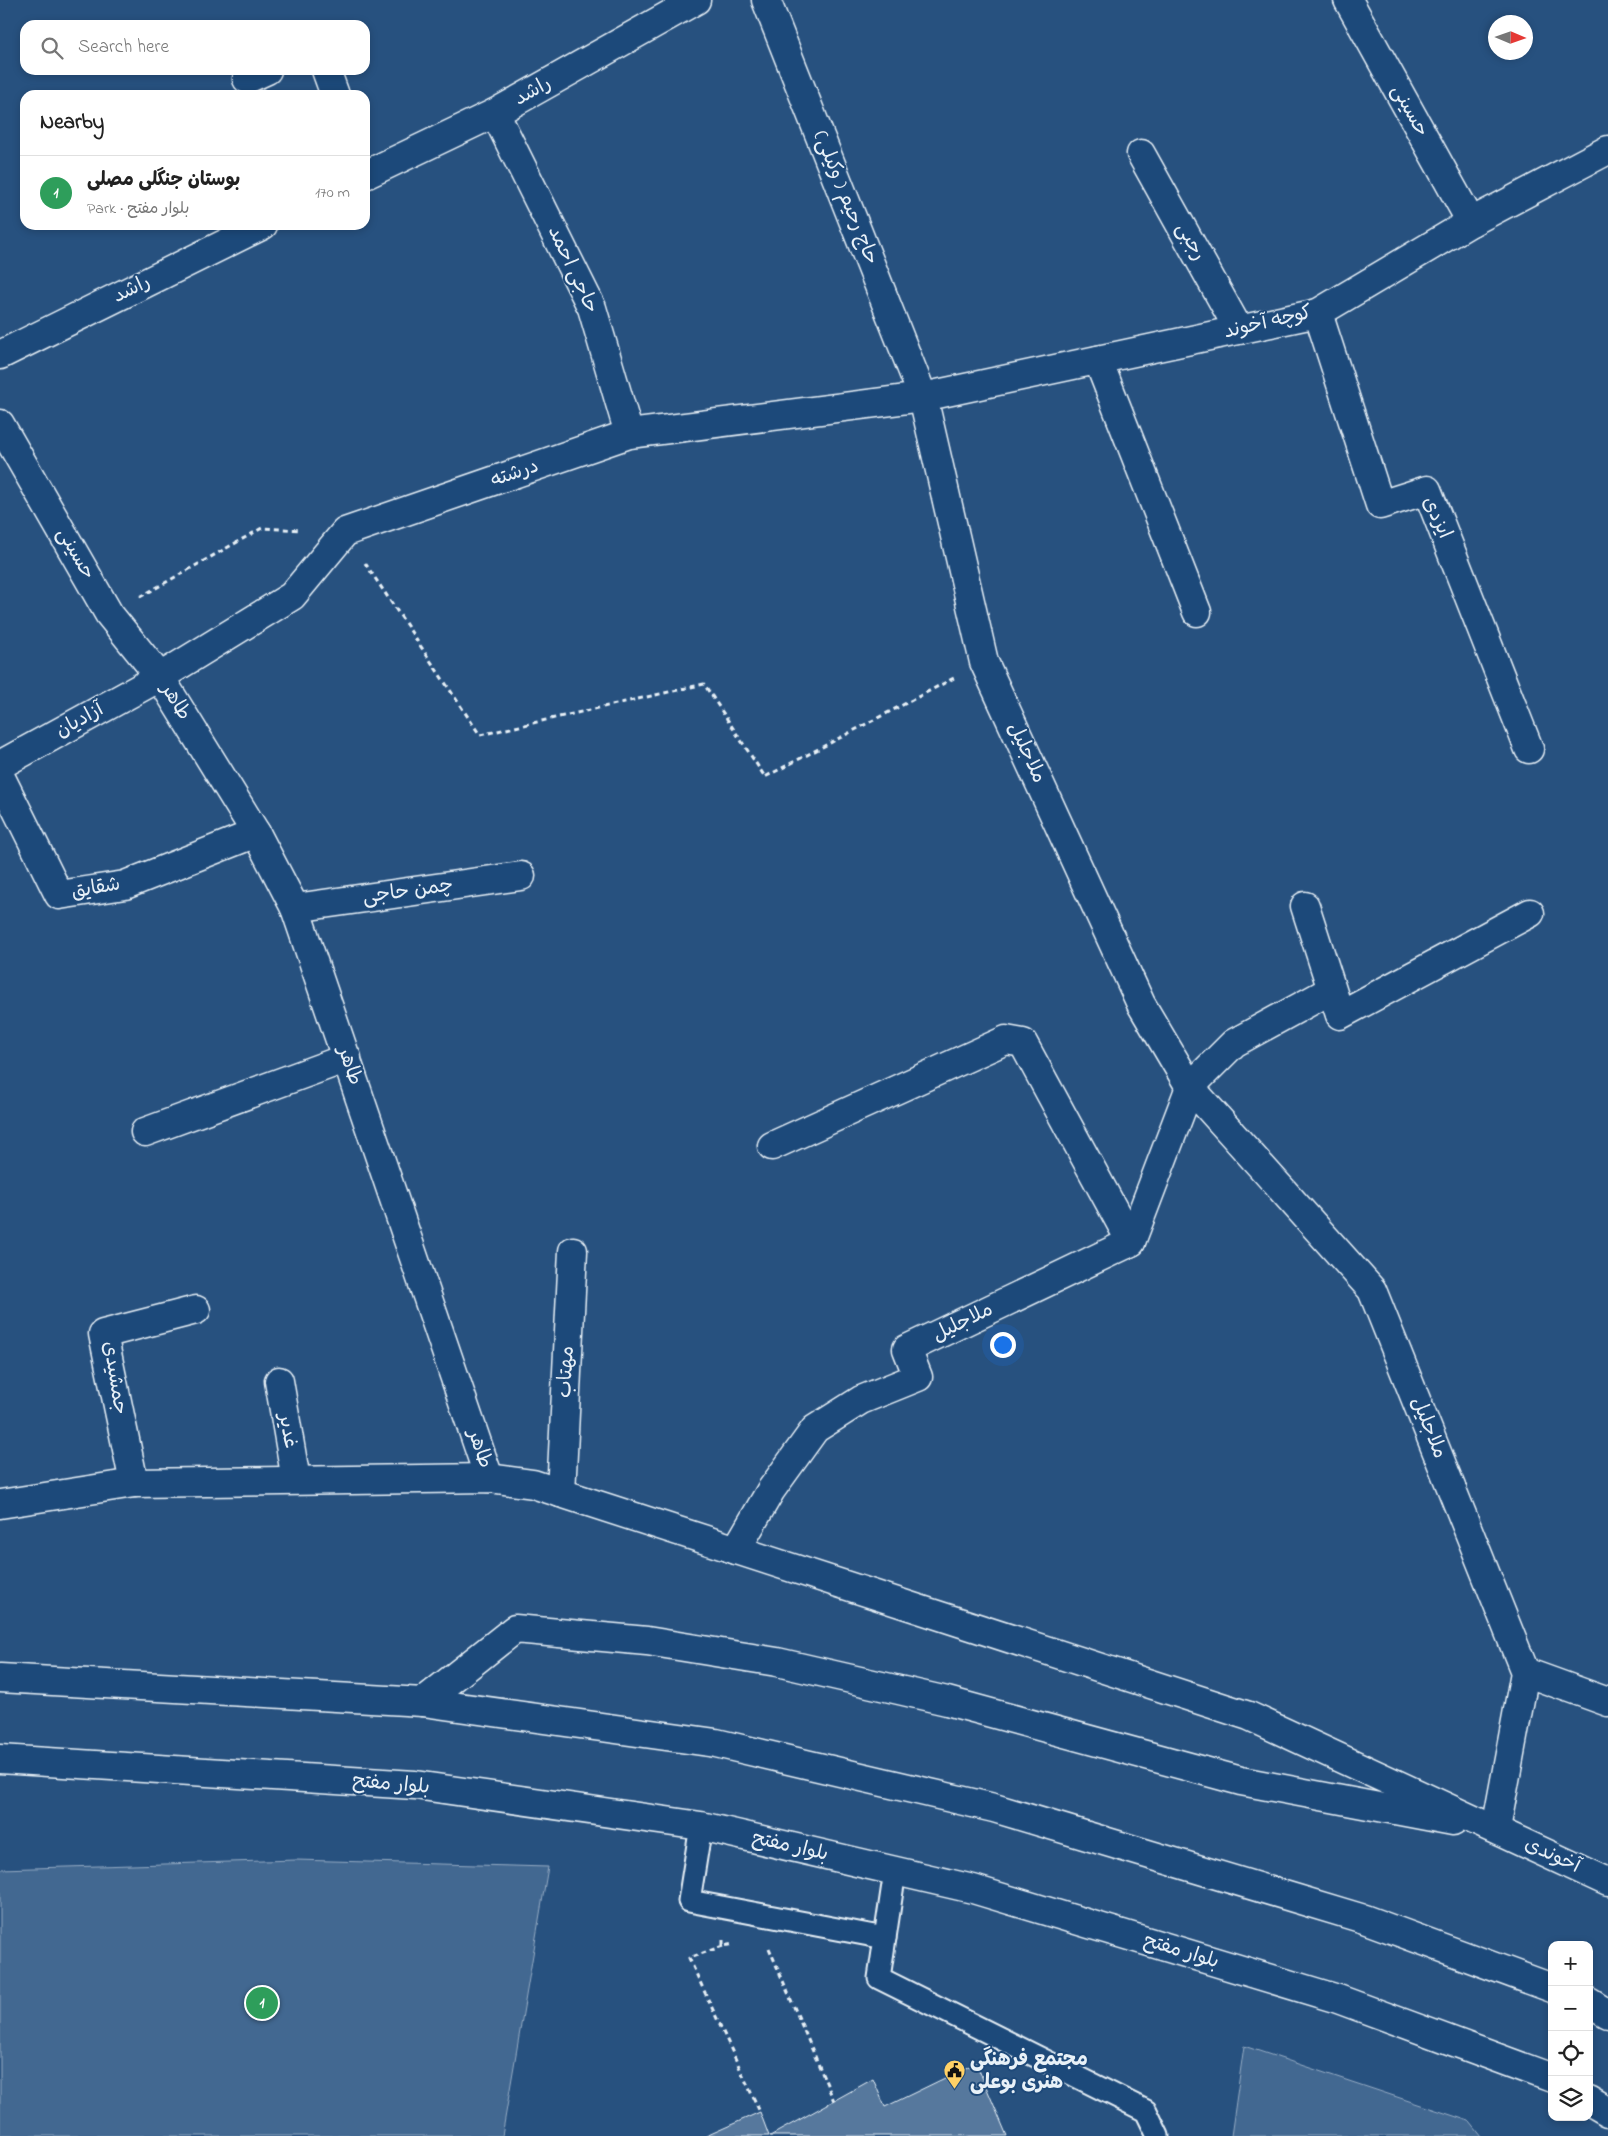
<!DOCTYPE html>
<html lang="en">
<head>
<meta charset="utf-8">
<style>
	body { margin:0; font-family:"Indie Flower","Playpen Sans Arabic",sans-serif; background:#f2f2f2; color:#222 }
	.controls { position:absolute; right:15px; bottom:15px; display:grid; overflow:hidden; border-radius:10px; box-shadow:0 2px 8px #0003 }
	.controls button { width:45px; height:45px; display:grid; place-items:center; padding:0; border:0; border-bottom:1px solid #e0e0e0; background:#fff; color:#222; font:25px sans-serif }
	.compass { position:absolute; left:1488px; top:15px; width:45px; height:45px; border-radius:50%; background:#fff; box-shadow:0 2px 8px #0003; rotate:92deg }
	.you { position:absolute; left:1002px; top:1344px; width:18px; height:18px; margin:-12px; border:4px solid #fff; border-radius:50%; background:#1a73e8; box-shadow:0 0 0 8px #1a73e833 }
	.badge { display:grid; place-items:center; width:32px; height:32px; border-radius:50%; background:#857141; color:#fff; font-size:16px; font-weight:700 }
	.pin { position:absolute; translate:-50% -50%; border:2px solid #fff; box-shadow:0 1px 5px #0006 }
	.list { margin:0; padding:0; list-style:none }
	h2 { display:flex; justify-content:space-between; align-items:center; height:65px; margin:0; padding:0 20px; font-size:21px }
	h2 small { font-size:16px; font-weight:400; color:#767676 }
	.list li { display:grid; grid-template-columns:32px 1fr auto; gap:15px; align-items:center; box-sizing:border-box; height:75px; padding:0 20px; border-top:1px solid #e0e0e0 }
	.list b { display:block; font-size:19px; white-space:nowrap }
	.list p { margin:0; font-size:16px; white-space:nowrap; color:#767676 }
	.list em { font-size:16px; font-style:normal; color:#767676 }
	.icon { flex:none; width:28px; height:28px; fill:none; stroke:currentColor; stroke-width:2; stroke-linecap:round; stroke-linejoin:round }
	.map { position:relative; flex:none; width:1608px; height:2136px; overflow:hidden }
	.search { position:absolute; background:#fff; box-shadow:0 2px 8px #0003; left:20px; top:20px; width:350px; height:55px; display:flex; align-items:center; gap:12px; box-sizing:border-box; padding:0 18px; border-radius:15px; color:#767676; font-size:19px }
	.panel { position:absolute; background:#fff; box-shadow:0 2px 8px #0003; left:20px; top:90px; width:350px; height:140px; border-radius:15px }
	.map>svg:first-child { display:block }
	.green { fill:#436891; stroke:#96acc4 }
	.building { fill:#57789d; stroke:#e8f1f8 }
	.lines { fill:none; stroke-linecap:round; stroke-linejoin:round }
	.lane-casing { stroke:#e8f1f8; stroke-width:25 }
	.street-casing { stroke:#e8f1f8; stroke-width:31 }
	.primary-casing { stroke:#e8f1f8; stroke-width:31 }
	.path { stroke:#e8f1f8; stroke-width:3; stroke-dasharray:5 4; stroke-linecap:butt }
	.lane { stroke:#1f4a7a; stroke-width:21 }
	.street { stroke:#1f4a7a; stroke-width:28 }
	.primary { stroke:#1f4a7a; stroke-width:28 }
	.labels { text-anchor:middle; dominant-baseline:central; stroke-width:4; stroke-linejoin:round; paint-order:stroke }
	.street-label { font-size:20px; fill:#e8f1f8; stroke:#1f4a7a }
	.poi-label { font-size:20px; font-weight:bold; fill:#e8f1f8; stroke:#1f4a7a; text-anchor:start }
</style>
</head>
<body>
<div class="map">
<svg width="1608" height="2136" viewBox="0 0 1608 2136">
	<rect width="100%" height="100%" fill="#27517f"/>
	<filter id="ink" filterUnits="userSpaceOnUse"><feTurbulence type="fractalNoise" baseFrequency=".02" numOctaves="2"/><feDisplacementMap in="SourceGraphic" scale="10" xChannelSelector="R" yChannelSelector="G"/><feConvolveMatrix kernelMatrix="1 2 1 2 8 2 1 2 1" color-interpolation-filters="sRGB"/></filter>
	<g filter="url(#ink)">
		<g class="green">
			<path d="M296,1860L548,1867L502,2136H0V1869Z"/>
			<path d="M1244,2046L1469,2121L1481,2136H1231Z"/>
		</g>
		<g class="building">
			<path d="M976,2063L1007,2136H770L873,2079L885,2107Z"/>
			<path d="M760,2112L769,2136H706Z"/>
		</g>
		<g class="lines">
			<defs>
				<g id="lane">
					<path d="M701,1826L689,1901L885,1938L879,1978L1146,2111L1158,2136"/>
					<path d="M885,1938L895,1871"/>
				</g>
				<g id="street">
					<path d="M766,0L923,397L984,662L1141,1004L1190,1087L1372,1290L1525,1672L1496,1829"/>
					<path d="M1348,0L1471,222"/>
					<path d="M326,70L335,95"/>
					<path d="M247,79L267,70"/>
					<path d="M495,113L592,308L629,434"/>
					<path d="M1141,154L1239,330"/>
					<path d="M365,175L495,113L696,0"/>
					<path d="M1318,313L1380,505L1427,490L1529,749"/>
					<path d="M0,355L263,225"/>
					<path d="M1098,360L1197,612"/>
					<path d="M0,424L109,614L160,677L256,833L295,908L489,1478"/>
					<path d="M0,765L160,677L292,596L345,532L629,434L923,397L1318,313L1471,222L1608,150"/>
					<path d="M0,776L59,895L125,885L256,833"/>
					<path d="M1305,906L1340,1015L1530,913"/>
					<path d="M295,908L521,876"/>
					<path d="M145,1132L347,1058"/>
					<path d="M772,1146L1006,1040L1023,1043L1131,1242"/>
					<path d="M279,1381L296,1480"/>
					<path d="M134,1483L103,1334L196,1310"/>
					<path d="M561,1493L573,1251"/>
					<path d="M0,1504L134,1483L489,1478L533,1484L1249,1716L1608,1882"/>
					<path d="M736,1550L771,1490L815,1429L861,1400L918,1377L907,1349L1131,1242L1190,1087L1234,1043L1331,990"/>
					<path d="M1525,1672L1608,1702"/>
					<path d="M423,1702L515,1629L647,1641L777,1662L947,1701L1241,1781L1453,1821"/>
				</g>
				<g id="primary">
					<path d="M0,1678L423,1702L716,1743L994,1808L1364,1919L1552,1988"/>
					<path d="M0,1759L415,1785L701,1826L973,1889L1338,1999L1552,2078"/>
					<path d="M1589,2002L1608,2014"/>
					<path d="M1589,2101L1608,2112"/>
				</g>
			</defs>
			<use href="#lane" class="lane-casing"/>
			<use href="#street" class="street-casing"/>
			<use href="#primary" class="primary-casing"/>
			<g class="path">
				<path d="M365,563L480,735L704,684L765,777L954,678"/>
				<path d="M140,597L262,528L301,530"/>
				<path d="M723,1940V1946L734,1944"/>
				<path d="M723,1946L689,1958L760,2112"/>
				<path d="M769,1948L834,2101"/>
			</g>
			<use href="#lane" class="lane"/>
			<use href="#street" class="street"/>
			<use href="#primary" class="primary"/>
		</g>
	</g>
	<defs>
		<symbol id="civic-pin" viewBox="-11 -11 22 30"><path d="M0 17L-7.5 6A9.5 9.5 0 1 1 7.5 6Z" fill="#ffd166" stroke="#1f4a7a"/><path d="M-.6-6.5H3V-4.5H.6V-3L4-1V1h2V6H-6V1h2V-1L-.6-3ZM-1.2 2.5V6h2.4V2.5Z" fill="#111"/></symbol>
	</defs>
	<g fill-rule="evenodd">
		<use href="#civic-pin" x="942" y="2058" width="25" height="34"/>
	</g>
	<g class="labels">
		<g class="street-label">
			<text transform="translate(533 92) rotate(-29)">راشد</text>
			<text transform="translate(1409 111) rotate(61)">حسینی</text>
			<text transform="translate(845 198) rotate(68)">حاج رحیم ( وکیلی)</text>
			<text transform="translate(1190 242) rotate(61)">رجبی</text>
			<text transform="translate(572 270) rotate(65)">حاجی احمد</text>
			<text transform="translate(132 290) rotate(-26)">راشد</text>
			<text transform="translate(1268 323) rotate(-13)">کوچه آخوند</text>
			<text transform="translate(515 474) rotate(-19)">درشته</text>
			<text transform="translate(1436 518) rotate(65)">ایزدی</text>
			<text transform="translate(75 554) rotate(60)">حسینی</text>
			<text transform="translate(175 702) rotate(58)">طاهر</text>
			<text transform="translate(80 721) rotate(-29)">آزادیان</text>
			<text transform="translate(1026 753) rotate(65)">ملاجلیل</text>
			<text transform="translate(96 889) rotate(-10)">شقایق</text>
			<text transform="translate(408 892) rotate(-8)">چمن حاجی</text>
			<text transform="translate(349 1066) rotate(71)">طاهر</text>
			<text transform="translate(963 1323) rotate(-26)">ملاجلیل</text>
			<text transform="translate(567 1372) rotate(-87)">مهتاب</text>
			<text transform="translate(114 1378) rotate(81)">جمشیدی</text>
			<text transform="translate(1428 1428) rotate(68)">ملاجلیل</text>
			<text transform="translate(287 1431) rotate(80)">غدیر</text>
			<text transform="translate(479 1449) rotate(71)">طاهر</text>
			<text transform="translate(391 1785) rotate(5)">بلوار مفتح</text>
			<text transform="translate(790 1847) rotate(13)">بلوار مفتح</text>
			<text transform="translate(1552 1856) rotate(25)">آخوندی</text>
			<text transform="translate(1181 1952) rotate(17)">بلوار مفتح</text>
		</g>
		<g class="poi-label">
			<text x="970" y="2060">مجتمع فرهنگی<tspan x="970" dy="23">هنری بوعلی</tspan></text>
		</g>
	</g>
</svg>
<div class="controls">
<button>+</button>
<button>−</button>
<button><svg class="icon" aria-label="locate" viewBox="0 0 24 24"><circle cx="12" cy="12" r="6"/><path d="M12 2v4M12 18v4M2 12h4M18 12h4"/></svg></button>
<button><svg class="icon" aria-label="layers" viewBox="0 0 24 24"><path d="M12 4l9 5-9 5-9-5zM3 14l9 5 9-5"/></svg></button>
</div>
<svg class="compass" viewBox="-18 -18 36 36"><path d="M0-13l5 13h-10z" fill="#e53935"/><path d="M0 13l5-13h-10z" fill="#767676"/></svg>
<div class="you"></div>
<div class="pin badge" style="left:262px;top:2003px;background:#2e9e5b">1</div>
<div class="search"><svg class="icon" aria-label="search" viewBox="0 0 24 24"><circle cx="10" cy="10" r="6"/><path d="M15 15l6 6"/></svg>Search here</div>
<section class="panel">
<h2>Nearby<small></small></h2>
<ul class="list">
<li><span class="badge" style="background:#2e9e5b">1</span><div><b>بوستان جنگلی مصلی</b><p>Park · بلوار مفتح</p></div><em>170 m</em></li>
</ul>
</section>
</div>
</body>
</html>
